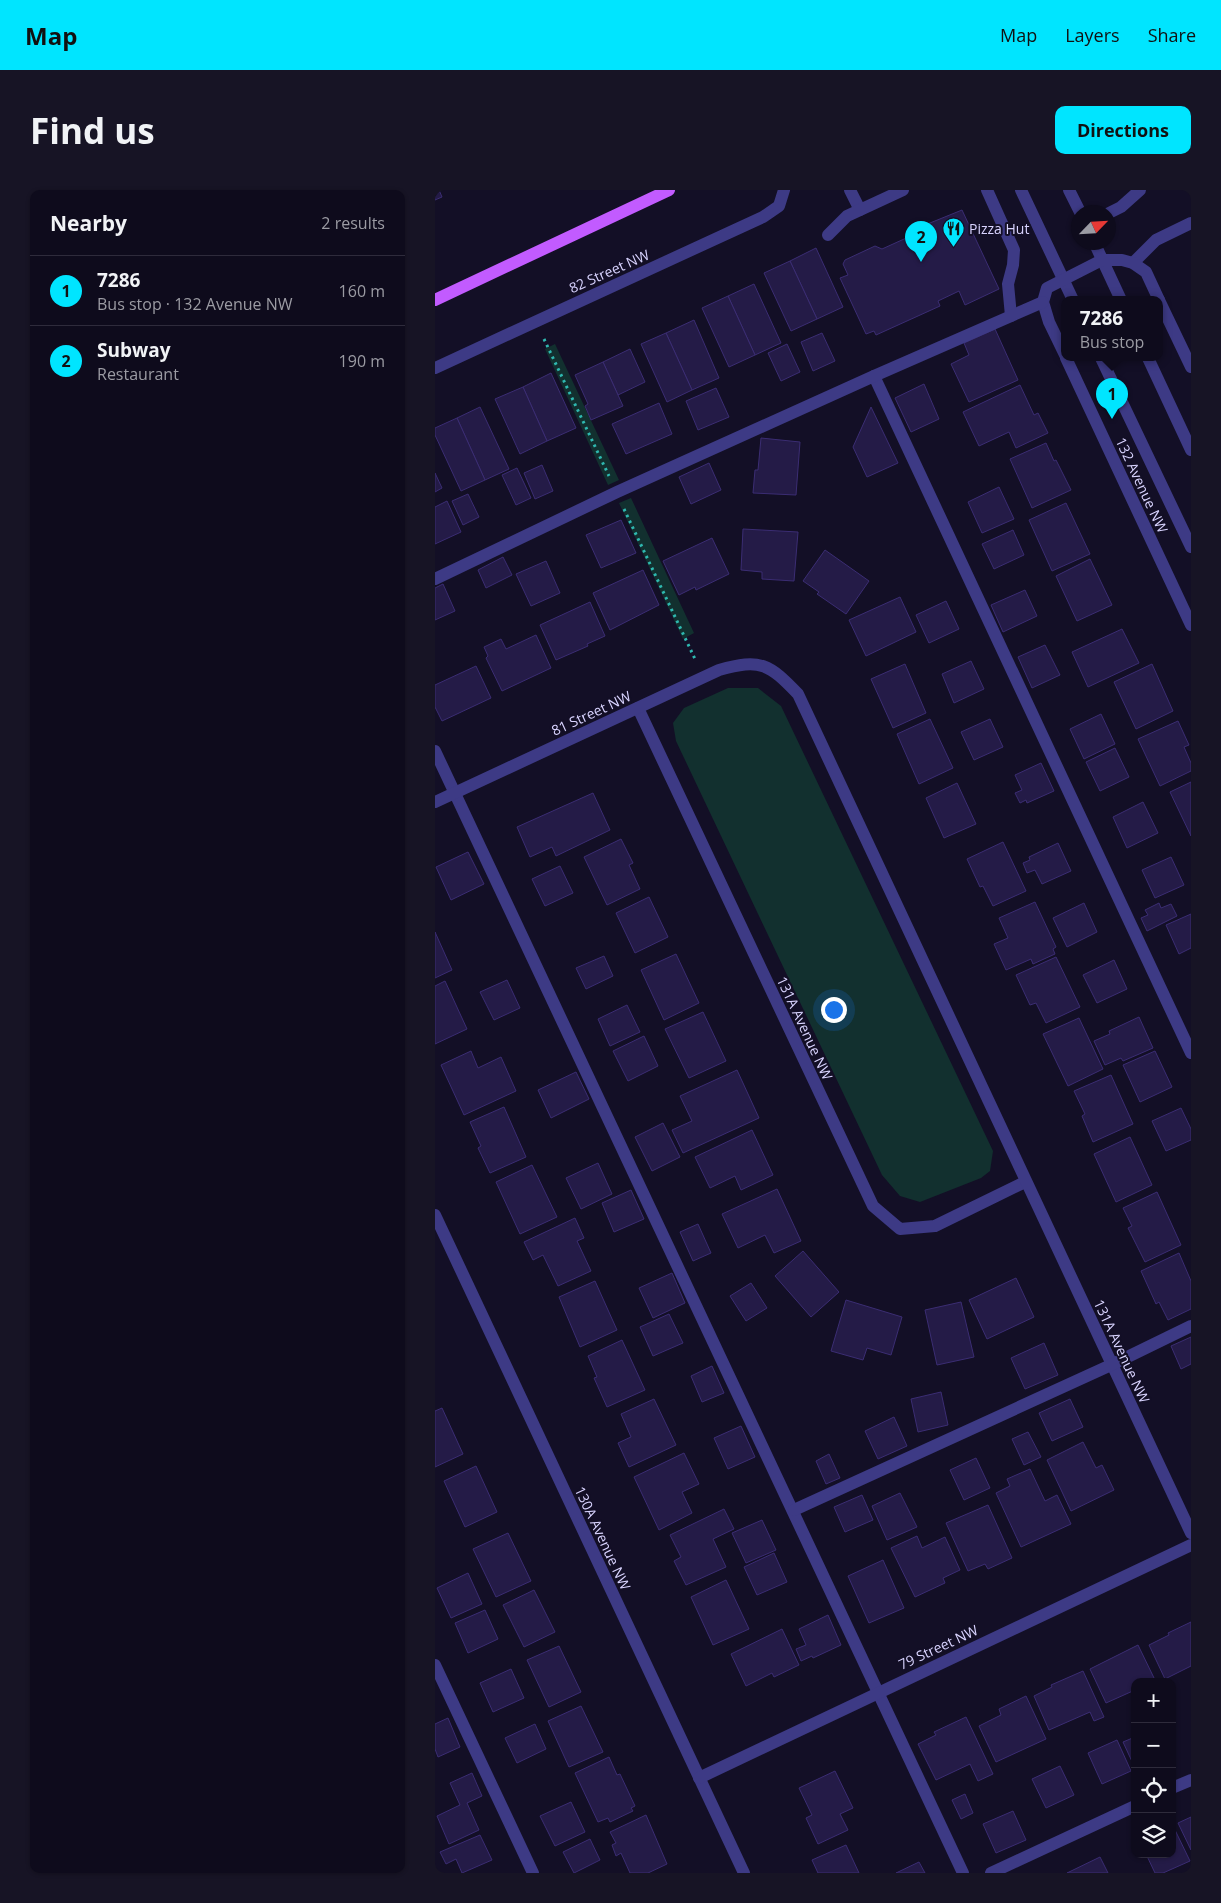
<!DOCTYPE html>
<html lang="en">
<head>
<meta charset="utf-8">
<style>
	body { margin:0; font-family:"Open Sans",sans-serif; background:#171425; color:#f1f3f6 }
	.controls { position:absolute; right:15px; bottom:15px; display:grid; overflow:hidden; border-radius:10px; box-shadow:0 1px 4px #0004 }
	.controls button { width:45px; height:45px; display:grid; place-items:center; padding:0; border:0; border-bottom:1px solid #2e2b3b; background:#0e0b1c; color:#f1f3f6; font:25px sans-serif }
	.compass { position:absolute; left:636px; top:15px; width:45px; height:45px; border-radius:50%; background:#0e0b1c; box-shadow:0 1px 4px #0004; rotate:65deg }
	.you { position:absolute; left:398px; top:819px; width:18px; height:18px; margin:-12px; border:4px solid #fff; border-radius:50%; background:#1a73e8; box-shadow:0 0 0 8px #1a73e833 }
	.badge { display:grid; place-items:center; width:32px; height:32px; border-radius:50%; background:#00e5ff; color:#111; font-size:16px; font-weight:700 }
	.pin { position:absolute; translate:-50% -41px; filter:drop-shadow(0 1px 2px #0008) }
	.pin::after { content:''; position:absolute; top:26px; width:18px; height:15px; background:inherit; clip-path:polygon(0 0,100% 0,50% 100%) }
	.popup { position:absolute; left:626px; top:106px; width:102px; height:65px; box-sizing:border-box; display:grid; place-content:center; border-radius:10px; background:#0e0b1c; filter:drop-shadow(0 1px 4px #0005); font-size:16px; white-space:nowrap; color:#9b9ba3 }
	.popup b { font-size:19px; color:#f1f3f6 }
	.popup::after { content:''; position:absolute; left:50%; top:100%; margin-left:-10px; border:10px solid transparent; border-top-color:#0e0b1c }
	.list { margin:0; padding:0; list-style:none }
	h2 { display:flex; justify-content:space-between; align-items:center; height:65px; margin:0; padding:0 20px; font-size:21px }
	h2 small { font-size:16px; font-weight:400; color:#9b9ba3 }
	.list li { display:grid; grid-template-columns:32px 1fr auto; gap:15px; align-items:center; box-sizing:border-box; height:70px; padding:0 20px; border-top:1px solid #2e2b3b }
	.list b { display:block; font-size:19px; white-space:nowrap }
	.list p { margin:0; font-size:16px; white-space:nowrap; color:#9b9ba3 }
	.list em { font-size:16px; font-style:normal; color:#9b9ba3 }
	.icon { flex:none; width:28px; height:28px; fill:none; stroke:currentColor; stroke-width:2; stroke-linecap:round; stroke-linejoin:round }
	.map { position:relative; flex:none; width:756px; height:1683px; overflow:hidden; border-radius:10px }
	header { display:flex; align-items:center; gap:30px; box-sizing:border-box; height:70px; padding:0 25px; background:#00e5ff; color:#111 }
	header strong { font-size:24px }
	nav { display:flex; gap:28px; margin-inline-start:auto; font-size:18px }
	.intro { display:flex; align-items:center; justify-content:space-between; box-sizing:border-box; height:120px; padding:0 30px }
	h1 { margin:0; font-size:35px }
	.button { padding:12px 22px; border-radius:10px; background:#00e5ff; color:#111; font-size:18px; font-weight:700 }
	main { display:flex; gap:30px; padding:0 30px }
	aside { flex:1; background:#0e0b1c; border-radius:10px; box-shadow:0 1px 4px #0004 }
	.map>svg:first-child { display:block }
	.green { fill:#12302f }
	.building { fill:#241b47; stroke:#3b2d73 }
	.lines { fill:none; stroke-linecap:round; stroke-linejoin:round }
	.path { stroke:#2fb8b0; stroke-width:3; stroke-dasharray:2.5 4; stroke-linecap:butt }
	.minor { stroke:#3d3a85; stroke-width:12 }
	.major { stroke:#c25bff; stroke-width:12 }
	.labels { text-anchor:middle; dominant-baseline:central; stroke-width:4; stroke-linejoin:round; paint-order:stroke }
	.poi-label { font-size:14px; fill:#d9d4ff; stroke:#130f26; text-anchor:start }
	.street-label { font-size:14px; fill:#d9d4ff; stroke:#130f26 }
</style>
</head>
<body>
<header>
<strong>Map</strong>
<nav><a>Map</a><a>Layers</a><a>Share</a></nav>
</header>
<div class="intro"><h1>Find us</h1><a class="button">Directions</a></div>
<main>
<aside>
<h2>Nearby<small>2 results</small></h2>
<ul class="list">
<li><span class="badge">1</span><div><b>7286</b><p>Bus stop · 132 Avenue NW</p></div><em>160 m</em></li>
<li><span class="badge">2</span><div><b>Subway</b><p>Restaurant</p></div><em>190 m</em></li>
</ul>
</aside>
<div class="map">
<svg width="756" height="1683" viewBox="0 0 756 1683">
	<rect width="100%" height="100%" fill="#130f26"/>
	<g class="green">
		<path d="M120,154L184,290L173,295L110,159Z"/>
		<path d="M196,308L259,443L248,449L184,313Z"/>
		<path d="M293,498H323L346,516L558,961L555,981L546,988L485,1012L465,1006L447,985L241,551L238,533L249,518Z"/>
	</g>
	<g class="building">
		<path d="M0,0H4L7,7L0,10Z"/>
		<path d="M527,20L564,99L530,115L524,101L503,111L505,116L441,145L439,141L431,144L405,88L413,85L408,74L410,70L440,56L447,59L489,40L490,35Z"/>
		<path d="M381,58L408,117L382,129L355,71Z"/>
		<path d="M355,71L382,129L356,141L329,83Z"/>
		<path d="M319,94L346,153L320,165L293,106Z"/>
		<path d="M293,106L320,165L294,177L267,118Z"/>
		<path d="M259,130L284,188L257,200L231,143Z"/>
		<path d="M560,139L583,190L534,212L516,174L534,165L529,153Z"/>
		<path d="M231,143L257,200L232,212L206,154Z"/>
		<path d="M387,143L400,171L378,181L366,152Z"/>
		<path d="M352,154L365,182L346,191L333,163Z"/>
		<path d="M195,159L210,192L183,205L168,172Z"/>
		<path d="M168,172L188,216L156,230L150,216L153,214L140,185Z"/>
		<path d="M116,183L141,238L112,251L88,197Z"/>
		<path d="M489,194L504,229L476,242L460,208Z"/>
		<path d="M585,195L599,225L603,223L613,243L581,258L574,242L544,256L528,222Z"/>
		<path d="M88,197L112,251L85,264L60,209Z"/>
		<path d="M281,198L294,227L263,240L251,211Z"/>
		<path d="M224,213L237,244L191,264L177,234Z"/>
		<path d="M45,217L74,279L50,290L22,228Z"/>
		<path d="M436,217L463,273L432,287L418,257Z"/>
		<path d="M22,228L50,290L26,301L0,245V238Z"/>
		<path d="M326,248L365,252L361,305L318,303L320,280H323Z"/>
		<path d="M611,253L619,271L621,270L636,300L597,318L575,269Z"/>
		<path d="M274,273L286,300L256,314L244,287Z"/>
		<path d="M107,275L118,301L100,309L89,283Z"/>
		<path d="M82,278L96,308L81,315L67,285Z"/>
		<path d="M0,283L7,298L0,302Z"/>
		<path d="M564,297L579,329L547,343L533,312Z"/>
		<path d="M33,304L44,327L28,335L17,311Z"/>
		<path d="M12,311L26,342L0,354V317Z"/>
		<path d="M631,313L655,364L617,381L594,330Z"/>
		<path d="M186,330L201,363L166,378L151,345Z"/>
		<path d="M308,339L363,342L359,391L327,389V382L306,380Z"/>
		<path d="M578,340L589,365L559,379L547,354Z"/>
		<path d="M277,348L294,384L261,400L260,397L244,405L228,371Z"/>
		<path d="M390,360L434,391L411,424L382,404L384,402L368,391Z"/>
		<path d="M68,367L77,385L51,398L43,380Z"/>
		<path d="M655,369L677,415L642,431L621,386Z"/>
		<path d="M111,371L125,403L96,416L81,384Z"/>
		<path d="M208,380L224,415L175,440L158,403Z"/>
		<path d="M8,394L20,421L0,430V398Z"/>
		<path d="M590,400L602,426L568,442L556,415Z"/>
		<path d="M465,407L481,442L431,466L414,430Z"/>
		<path d="M511,411L524,439L494,453L481,425Z"/>
		<path d="M155,412L170,446L152,454L153,456L121,470L105,435Z"/>
		<path d="M687,439L704,473L653,497L637,462Z"/>
		<path d="M101,445L116,478L67,501L51,468L53,466L49,457L66,449L71,459Z"/>
		<path d="M610,455L625,485L597,498L583,467Z"/>
		<path d="M536,471L549,499L519,513L507,484Z"/>
		<path d="M470,474L491,523L458,538L436,489Z"/>
		<path d="M717,474L738,521L701,539L679,492Z"/>
		<path d="M41,476L56,508L7,531L0,517V495Z"/>
		<path d="M666,524L680,554L649,569L635,539Z"/>
		<path d="M495,529L518,578L484,594L462,544Z"/>
		<path d="M555,529L568,557L539,570L526,542Z"/>
		<path d="M743,531L754,555L749,557L756,573V581L725,596L703,549Z"/>
		<path d="M680,558L694,587L665,601L651,572Z"/>
		<path d="M606,573L619,601L592,613L591,610L585,613L580,603L587,600L580,585Z"/>
		<path d="M756,592V646L735,602Z"/>
		<path d="M522,593L541,634L509,648L491,608Z"/>
		<path d="M158,603L175,640L121,666L117,657L95,667L82,637Z"/>
		<path d="M708,612L723,643L692,658L678,627Z"/>
		<path d="M186,649L198,673L194,675L205,699L172,715L149,667Z"/>
		<path d="M568,652L591,701L558,716L548,696L545,697L532,669Z"/>
		<path d="M623,653L636,681L607,694L600,680L592,683L588,673L595,670L594,667Z"/>
		<path d="M33,662L49,694L16,710L1,677Z"/>
		<path d="M736,667L749,695L720,708L707,680Z"/>
		<path d="M125,676L138,703L110,716L97,689Z"/>
		<path d="M214,707L233,747L200,763L181,723Z"/>
		<path d="M600,712L621,757L618,759L620,764L598,774L596,769L571,780L559,754L573,748L564,728Z"/>
		<path d="M649,713L662,742L632,757L618,728Z"/>
		<path d="M724,713L726,718L736,714L742,726L712,741L706,728L713,725L710,720Z"/>
		<path d="M756,724V758L744,764L731,735Z"/>
		<path d="M0,742L17,780L0,788Z"/>
		<path d="M241,764L264,813L229,830L206,780Z"/>
		<path d="M169,766L178,786L151,799L141,778Z"/>
		<path d="M621,767L645,817L611,833L601,813L595,815L581,785Z"/>
		<path d="M679,770L692,799L662,813L648,785Z"/>
		<path d="M72,790L85,818L59,830L45,802Z"/>
		<path d="M10,791L32,839L0,854V796Z"/>
		<path d="M192,815L205,842L175,856L163,829Z"/>
		<path d="M268,822L291,871L254,888L230,839Z"/>
		<path d="M704,827L718,858L688,871L686,868L670,875L659,851L675,844L674,841Z"/>
		<path d="M644,828L668,879L633,896L608,844Z"/>
		<path d="M209,846L223,876L193,891L178,861Z"/>
		<path d="M36,861L43,878L66,867L81,901L29,925L6,875Z"/>
		<path d="M720,861L737,897L705,912L688,875Z"/>
		<path d="M302,880L324,928L248,963L237,940L257,931L245,906Z"/>
		<path d="M141,882L154,909L116,928L103,900Z"/>
		<path d="M676,885L698,934L658,952L647,926L650,924L639,901Z"/>
		<path d="M69,917L91,967L55,983L43,958L46,956L35,932Z"/>
		<path d="M746,918L756,939V950L731,961L717,931Z"/>
		<path d="M228,933L245,967L217,981L200,947Z"/>
		<path d="M317,940L338,985L306,1000L300,986L275,998L260,967Z"/>
		<path d="M695,947L717,995L681,1012L659,964Z"/>
		<path d="M163,973L177,1004L146,1019L131,988Z"/>
		<path d="M97,975L122,1027L85,1044L61,992Z"/>
		<path d="M342,999L366,1051L339,1063L330,1045L303,1058L287,1024Z"/>
		<path d="M196,1000L209,1029L179,1042L167,1013Z"/>
		<path d="M722,1002L746,1055L710,1072L693,1038L697,1036L688,1018Z"/>
		<path d="M140,1028L149,1048L142,1051L156,1081L123,1096L108,1065L98,1070L89,1052Z"/>
		<path d="M263,1034L276,1063L258,1071L245,1042Z"/>
		<path d="M368,1061L404,1102L376,1127L340,1086Z"/>
		<path d="M744,1063L756,1091V1119L733,1130L724,1112L721,1114L706,1081Z"/>
		<path d="M237,1083L250,1113L218,1128L204,1098Z"/>
		<path d="M581,1088L599,1127L552,1149L534,1110Z"/>
		<path d="M160,1091L182,1140L145,1157L124,1107Z"/>
		<path d="M316,1093L332,1118L311,1131L295,1106Z"/>
		<path d="M411,1110L467,1127L456,1165L432,1158L428,1170L396,1161Z"/>
		<path d="M526,1112L539,1167L502,1175L490,1120Z"/>
		<path d="M234,1124L248,1153L218,1166L205,1137Z"/>
		<path d="M756,1147V1174L746,1179L736,1156Z"/>
		<path d="M187,1150L210,1200L172,1217L159,1188L162,1187L153,1166Z"/>
		<path d="M609,1153L623,1185L590,1199L576,1168Z"/>
		<path d="M277,1176L289,1203L267,1212L256,1186Z"/>
		<path d="M506,1202L513,1235L483,1242L476,1209Z"/>
		<path d="M219,1209L241,1255L194,1277L183,1253L196,1247L186,1224Z"/>
		<path d="M635,1209L648,1237L617,1251L604,1223Z"/>
		<path d="M7,1218L28,1264L0,1277V1221Z"/>
		<path d="M459,1227L472,1256L443,1269L430,1241Z"/>
		<path d="M306,1236L320,1267L293,1279L279,1248Z"/>
		<path d="M593,1242L606,1267L589,1275L577,1249Z"/>
		<path d="M648,1252L661,1278L667,1275L679,1300L636,1321L612,1270Z"/>
		<path d="M249,1263L264,1294L247,1302L257,1323L224,1340L199,1287Z"/>
		<path d="M394,1264L405,1288L391,1294L381,1271Z"/>
		<path d="M541,1268L555,1298L529,1310L515,1280Z"/>
		<path d="M41,1276L62,1322L30,1337L9,1291Z"/>
		<path d="M595,1279L610,1311L622,1305L636,1334L586,1357L561,1303L575,1296L572,1289Z"/>
		<path d="M465,1303L482,1337L452,1350L437,1316Z"/>
		<path d="M427,1305L438,1330L410,1342L399,1317Z"/>
		<path d="M553,1315L577,1368L553,1379L550,1374L533,1381L511,1333Z"/>
		<path d="M289,1319L299,1339L278,1349L291,1377L251,1395L239,1371L246,1367L235,1345Z"/>
		<path d="M327,1330L341,1360L311,1373L297,1343Z"/>
		<path d="M73,1343L96,1391L61,1407L38,1359Z"/>
		<path d="M482,1346L487,1358L510,1347L525,1380L508,1388L510,1393L480,1407L456,1358Z"/>
		<path d="M339,1363L352,1392L322,1405L309,1377Z"/>
		<path d="M448,1370L469,1418L434,1433L413,1386Z"/>
		<path d="M33,1383L47,1414L16,1428L2,1398Z"/>
		<path d="M291,1390L314,1439L278,1455L256,1407Z"/>
		<path d="M99,1400L120,1442L89,1457L68,1415Z"/>
		<path d="M50,1420L63,1449L33,1463L20,1433Z"/>
		<path d="M393,1425L406,1455L378,1468L377,1466L366,1471L361,1459L371,1455L364,1439Z"/>
		<path d="M756,1432V1476L730,1489L714,1455L734,1445L733,1443Z"/>
		<path d="M347,1439L364,1475L339,1487L337,1483L311,1496L296,1464Z"/>
		<path d="M703,1455L720,1490L700,1492V1500L671,1513L655,1479Z"/>
		<path d="M124,1456L146,1502L114,1517L92,1470Z"/>
		<path d="M76,1479L89,1508L58,1522L45,1493Z"/>
		<path d="M648,1481L669,1527L659,1531L655,1522L614,1540L599,1506L617,1497L616,1495Z"/>
		<path d="M591,1506L611,1549L561,1572L544,1536L566,1525L564,1519Z"/>
		<path d="M146,1516L168,1562L134,1577L113,1531Z"/>
		<path d="M531,1527L558,1584L543,1591L535,1574L501,1590L483,1554L501,1545L499,1542Z"/>
		<path d="M13,1528L25,1557L3,1567L0,1559V1534Z"/>
		<path d="M100,1534L111,1559L82,1573L70,1548Z"/>
		<path d="M700,1547V1578L688,1552Z"/>
		<path d="M682,1550L696,1581L667,1594L653,1563Z"/>
		<path d="M174,1567L182,1585L185,1584L200,1616L196,1618L198,1621L175,1632L173,1628L163,1632L140,1583Z"/>
		<path d="M625,1576L639,1605L611,1618L597,1589Z"/>
		<path d="M400,1581L418,1618L405,1624L413,1640L383,1654L371,1628L377,1625L364,1598Z"/>
		<path d="M37,1583L47,1606L32,1613L44,1640L14,1654L2,1626L25,1615L15,1593Z"/>
		<path d="M530,1604L538,1623L526,1629L517,1610Z"/>
		<path d="M136,1612L150,1642L120,1656L105,1626Z"/>
		<path d="M578,1621L591,1650L561,1663L548,1634Z"/>
		<path d="M211,1625L232,1674L213,1683H195L186,1663L181,1666L177,1655L181,1653L175,1642Z"/>
		<path d="M756,1627V1660L743,1633Z"/>
		<path d="M740,1640L755,1671L728,1683H720L711,1664H737V1641Z"/>
		<path d="M45,1645L57,1670L27,1683L21,1669L11,1674L5,1662Z"/>
		<path d="M155,1649L165,1670L139,1683L128,1662Z"/>
		<path d="M411,1655L424,1683H383L377,1670Z"/>
		<path d="M665,1667L673,1683H632Z"/>
		<path d="M484,1672L490,1683H461Z"/>
	</g>
	<g class="lines">
		<g class="path">
			<path d="M109,149L174,286"/>
			<path d="M189,319L260,469"/>
		</g>
		<g class="minor">
			<path d="M415,0L425,20"/>
			<path d="M552,0L579,60L578,75L573,94L576,126"/>
			<path d="M586,0L638,110"/>
			<path d="M634,0L645,22"/>
			<path d="M674,23L686,17L705,0"/>
			<path d="M393,45L412,26L468,0"/>
			<path d="M659,52L686,110"/>
			<path d="M698,73L721,50L756,33"/>
			<path d="M724,110L756,177"/>
			<path d="M630,165L614,132L608,112L612,98L667,70H687L698,73L711,82L724,110"/>
			<path d="M631,168L756,435"/>
			<path d="M666,168L756,357"/>
			<path d="M713,168L756,260"/>
			<path d="M0,178L328,27L344,16L349,0"/>
			<path d="M439,186L756,863"/>
			<path d="M0,389L182,302L439,186L608,112"/>
			<path d="M203,518L438,1016L465,1039L500,1036L590,992"/>
			<path d="M0,561L528,1683"/>
			<path d="M0,612L284,480C326,468 334,474 363,504L756,1343"/>
			<path d="M0,1025L309,1683"/>
			<path d="M359,1320L676,1175L756,1136"/>
			<path d="M0,1475L98,1683"/>
			<path d="M264,1588L756,1355"/>
			<path d="M737,1598L756,1590"/>
			<path d="M556,1683L700,1616"/>
		</g>
		<path class="major" d="M0,110L234,0"/>
	</g>
	<defs>
		<symbol id="restaurant-pin" viewBox="-11 -11 22 30"><path d="M0 17L-7.5 6A9.5 9.5 0 1 1 7.5 6Z" fill="#00e5ff" stroke="#130f26"/><path d="M-5-6h1v4h1v-4h1v4h1v-4h1v5L-1.5 .5V6h-2V.5L-5-1ZM5-6V6H3V1.5H1.5Q1.5-4 5-6Z" fill="#111"/></symbol>
	</defs>
	<g fill-rule="evenodd">
		<use href="#restaurant-pin" x="506" y="26" width="25" height="34"/>
	</g>
	<g class="labels">
		<g class="poi-label">
			<text x="534" y="38">Pizza Hut</text>
		</g>
		<g class="street-label">
			<text transform="translate(174 81) rotate(-24)">82 Street NW</text>
			<text transform="translate(707 295) rotate(65)">132 Avenue NW</text>
			<text transform="translate(156 523) rotate(-25)">81 Street NW</text>
			<text transform="translate(370 838) rotate(65)">131A Avenue NW</text>
			<text transform="translate(687 1161) rotate(65)">131A Avenue NW</text>
			<text transform="translate(168 1348) rotate(65)">130A Avenue NW</text>
			<text transform="translate(503 1457) rotate(-25)">79 Street NW</text>
		</g>
	</g>
</svg>
<div class="controls">
<button>+</button>
<button>−</button>
<button><svg class="icon" aria-label="locate" viewBox="0 0 24 24"><circle cx="12" cy="12" r="6"/><path d="M12 2v4M12 18v4M2 12h4M18 12h4"/></svg></button>
<button><svg class="icon" aria-label="layers" viewBox="0 0 24 24"><path d="M12 4l9 5-9 5-9-5zM3 14l9 5 9-5"/></svg></button>
</div>
<svg class="compass" viewBox="-18 -18 36 36"><path d="M0-13l5 13h-10z" fill="#e53935"/><path d="M0 13l5-13h-10z" fill="#9b9ba3"/></svg>
<div class="you"></div>
<div class="pin badge" style="left:677px;top:229px">1</div>
<div class="popup"><b>7286</b>Bus stop</div>
<div class="pin badge" style="left:486px;top:72px">2</div>
</div>
</main>
</body>
</html>
